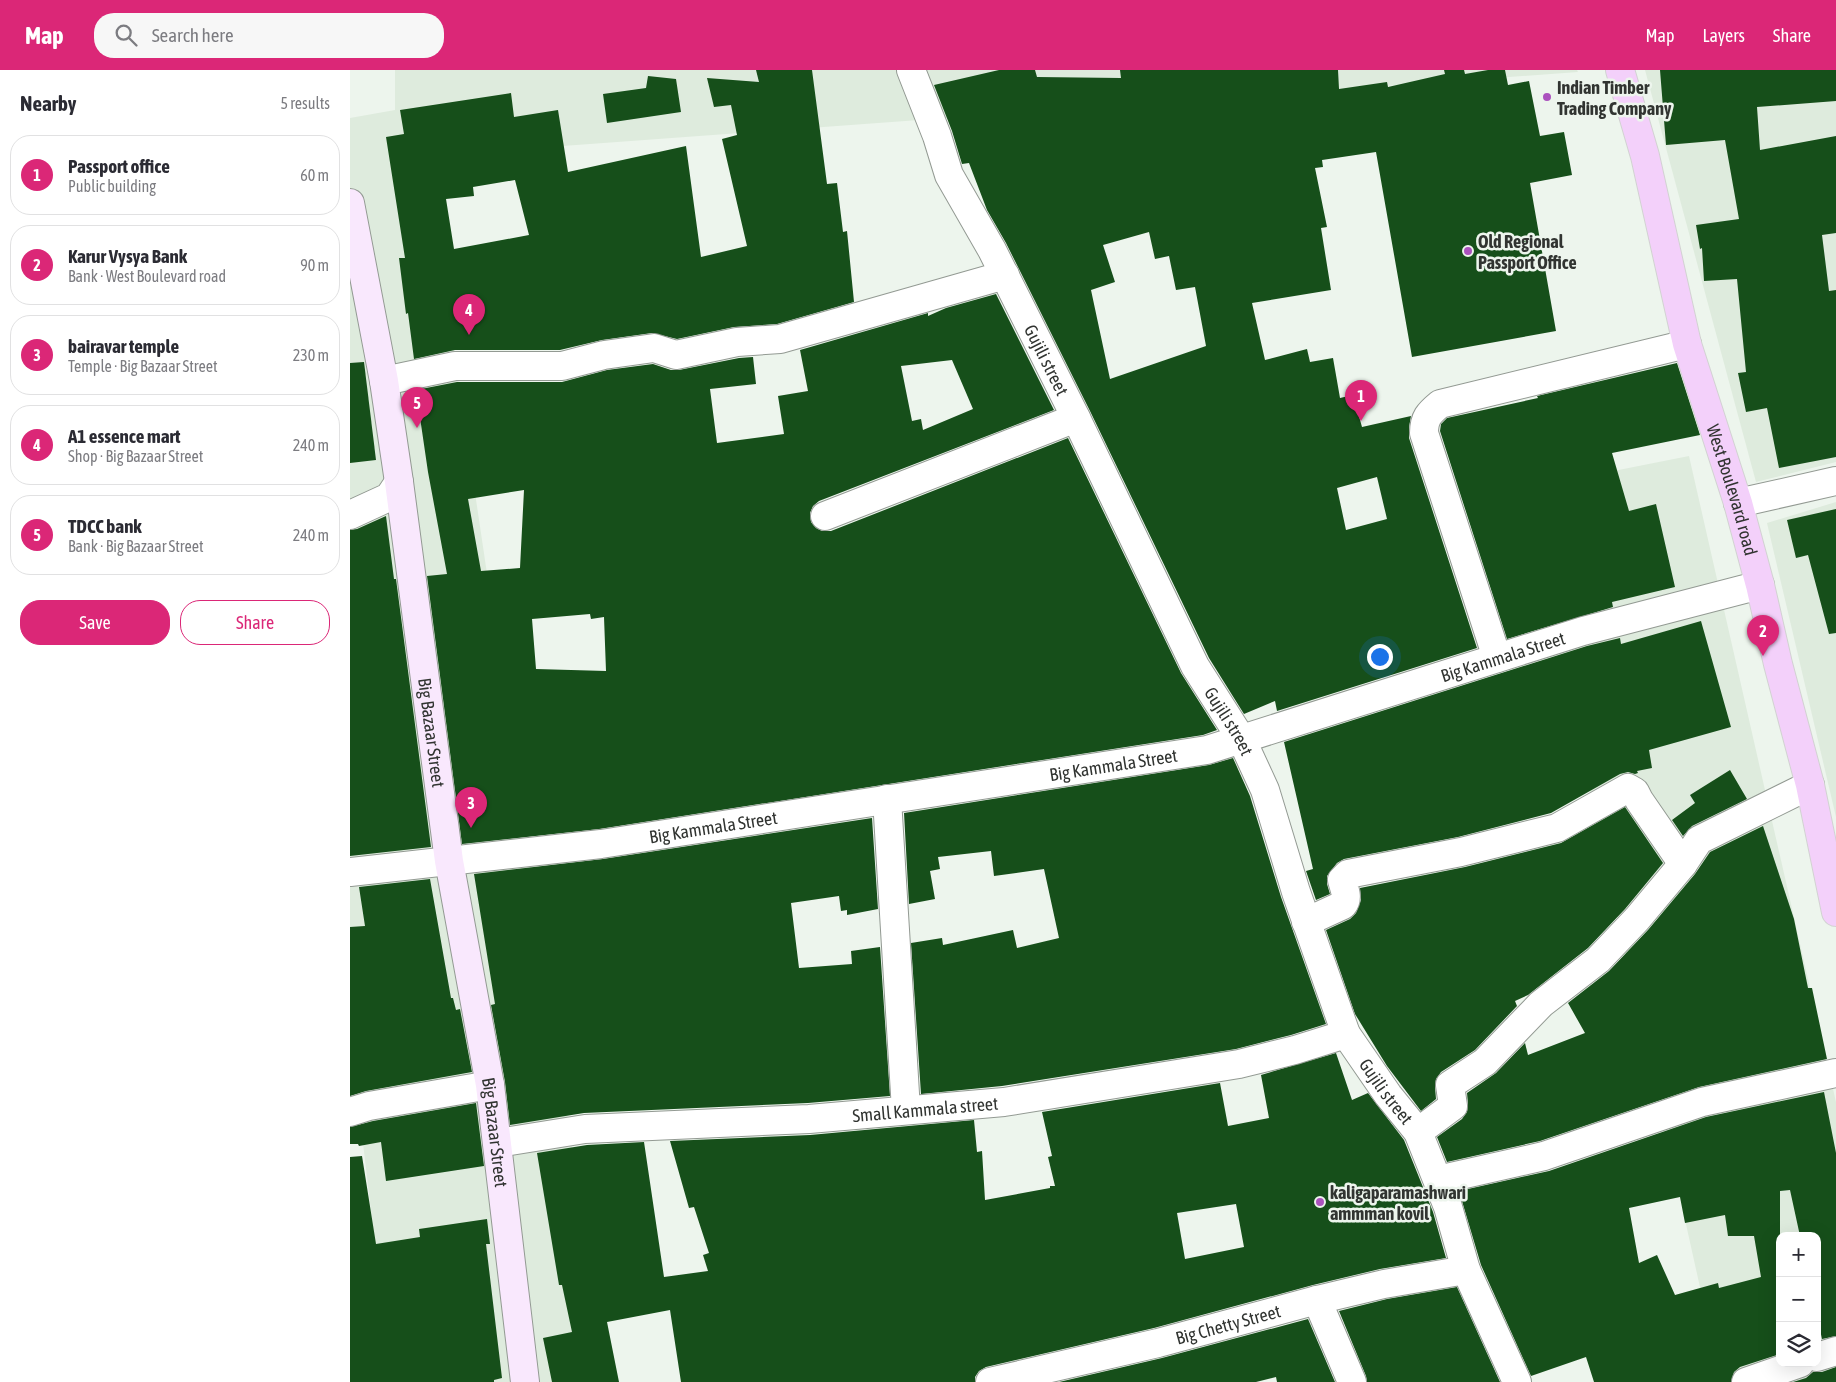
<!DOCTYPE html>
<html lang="en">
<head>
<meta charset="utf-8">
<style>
	body { margin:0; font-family:"Asap Condensed",sans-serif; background:#f7f7f7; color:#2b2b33 }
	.controls { position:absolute; right:15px; bottom:15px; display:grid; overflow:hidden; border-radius:10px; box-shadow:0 5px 20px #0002 }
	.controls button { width:45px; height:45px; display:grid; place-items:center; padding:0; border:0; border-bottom:1px solid #e1e1e2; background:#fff; color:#2b2b33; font:25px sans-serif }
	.you { position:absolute; left:1029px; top:586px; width:18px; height:18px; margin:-12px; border:4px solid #fff; border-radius:50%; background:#1a73e8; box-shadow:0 0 0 8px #1a73e833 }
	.badge { display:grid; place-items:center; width:32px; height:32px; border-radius:50%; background:#db2777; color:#fff; font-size:16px; font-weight:700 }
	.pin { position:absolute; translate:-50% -41px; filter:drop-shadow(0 1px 2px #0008) }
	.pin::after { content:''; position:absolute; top:26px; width:18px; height:15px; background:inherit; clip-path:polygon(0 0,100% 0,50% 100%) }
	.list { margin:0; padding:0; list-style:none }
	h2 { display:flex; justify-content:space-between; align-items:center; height:65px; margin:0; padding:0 20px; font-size:21px }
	h2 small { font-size:16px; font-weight:400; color:#7c7c81 }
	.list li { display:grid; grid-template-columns:32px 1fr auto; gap:15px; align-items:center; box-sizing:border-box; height:80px; margin:0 10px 10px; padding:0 10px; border:1px solid #e1e1e2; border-radius:20px }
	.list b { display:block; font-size:19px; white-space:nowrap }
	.list p { margin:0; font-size:16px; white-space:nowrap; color:#7c7c81 }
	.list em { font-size:16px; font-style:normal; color:#7c7c81 }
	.actions { display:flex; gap:10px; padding:15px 20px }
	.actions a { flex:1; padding:11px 0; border:1px solid #db2777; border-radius:20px; text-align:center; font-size:18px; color:#db2777 }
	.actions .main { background:#db2777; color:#fff }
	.icon { flex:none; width:28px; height:28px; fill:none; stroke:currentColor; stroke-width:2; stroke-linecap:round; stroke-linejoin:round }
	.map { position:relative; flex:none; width:1486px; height:1312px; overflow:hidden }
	header { display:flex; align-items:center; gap:30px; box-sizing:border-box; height:70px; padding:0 25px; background:#db2777; color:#fff }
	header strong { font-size:24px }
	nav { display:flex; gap:28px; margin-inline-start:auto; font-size:18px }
	.search { width:350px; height:45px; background:#f7f7f7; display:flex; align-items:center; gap:12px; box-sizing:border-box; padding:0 18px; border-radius:20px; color:#7c7c81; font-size:19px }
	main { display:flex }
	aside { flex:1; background:#fff }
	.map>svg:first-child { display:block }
	.built { fill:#deebdd; fill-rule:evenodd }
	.building { fill:#164f1a; fill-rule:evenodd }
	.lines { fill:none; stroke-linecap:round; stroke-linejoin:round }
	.street-casing { stroke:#939a93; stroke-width:30 }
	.secondary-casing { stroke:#939a93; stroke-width:30 }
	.primary-casing { stroke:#d2d2d2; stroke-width:30 }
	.street { stroke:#fff; stroke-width:28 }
	.secondary { stroke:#f9e8fd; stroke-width:28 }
	.primary { stroke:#f3d0fa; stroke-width:28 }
	.poi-dot { fill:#ab52be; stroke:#edf5ed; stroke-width:2 }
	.labels { text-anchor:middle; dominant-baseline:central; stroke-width:5; stroke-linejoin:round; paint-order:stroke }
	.poi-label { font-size:18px; font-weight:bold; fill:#313431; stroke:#edf5ed; text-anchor:start }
	.street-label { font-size:18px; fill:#313431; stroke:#edf5ed }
</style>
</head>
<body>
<header>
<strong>Map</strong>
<div class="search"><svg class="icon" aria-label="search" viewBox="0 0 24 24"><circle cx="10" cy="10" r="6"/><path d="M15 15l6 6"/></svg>Search here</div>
<nav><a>Map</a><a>Layers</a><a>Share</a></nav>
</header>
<main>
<aside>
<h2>Nearby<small>5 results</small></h2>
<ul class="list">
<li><span class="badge">1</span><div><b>Passport office</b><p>Public building</p></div><em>60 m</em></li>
<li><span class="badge">2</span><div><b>Karur Vysya Bank</b><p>Bank · West Boulevard road</p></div><em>90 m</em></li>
<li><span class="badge">3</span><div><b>bairavar temple</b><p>Temple · Big Bazaar Street</p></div><em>230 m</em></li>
<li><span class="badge">4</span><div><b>A1 essence mart</b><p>Shop · Big Bazaar Street</p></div><em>240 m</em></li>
<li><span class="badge">5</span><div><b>TDCC bank</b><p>Bank · Big Bazaar Street</p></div><em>240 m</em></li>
</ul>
<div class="actions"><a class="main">Save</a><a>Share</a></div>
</aside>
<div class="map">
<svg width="1486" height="1312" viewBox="0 0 1486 1312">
	<rect width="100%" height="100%" fill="#edf5ed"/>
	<g class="built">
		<path d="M45,0H1227L1228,2L75,86L257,1312H41L0,962V48L45,40Z"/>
		<path d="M1295,0H1486V392L1406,412Z"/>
		<path d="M1339,386L1486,1032V1312H1371L1173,419ZM1430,1166H1467V1293H1430Z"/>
		<path d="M1486,432V747L1417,453Z"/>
	</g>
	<g class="building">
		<path d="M406,0H462L477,114L487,113L493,162L497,161L504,232L427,254L384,257L327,269L302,263L252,270L210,280H105L64,289L58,243L56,244L49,188H55L36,67L54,64L50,40L161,23L164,47L208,40L218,102L336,76L351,187L397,176L372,69L387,65L381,35L364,37L357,8L409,12ZM165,110L179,165L104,179L96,129L124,126L123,117Z"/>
		<path d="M649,0H685L687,7L771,8L770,0H988L989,19L1037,12L1038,17L1095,4L1094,0H1114L1115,4L1138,0H1155L1158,15L1179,11L1190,66L1214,62L1222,105L1180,113L1206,261L1062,287L1026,82L972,90L973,97L965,98L977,157L971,158L981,220L902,233L915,290L957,279L960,292L983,288L990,328L1003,325L1012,357L1061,346L1059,357V368L1127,578L927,641L925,631L894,644L859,588L740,341L656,173L637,140L619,93L612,94L602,61L584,15ZM799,162L805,189L819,186L826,220L845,217L856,276L760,309L741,220L765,212L753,175ZM1027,407L1037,449L996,460L987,418Z"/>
		<path d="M1310,0H1486V31L1407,37L1410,80L1486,66V163L1472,165L1479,221L1486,220V387L1429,398L1417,338L1396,342L1388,303L1396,302L1387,209L1354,211L1352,178L1350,179L1346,155L1389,149L1375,70L1316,75Z"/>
		<path d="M298,6L326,9L331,42L257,53L253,24L296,18Z"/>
		<path d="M646,224L704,340L469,431L463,436L460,443L461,452L466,458L472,461H481L718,368L831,603L867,660L853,665L249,759L112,774L77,506L97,504L78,402L66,320L107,312H212L257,300L303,294L321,300H329L389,288L403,287L406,314L360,319L367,373L434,364L428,326L458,321L450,280L578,243V246L596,238ZM602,290L623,339L573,360L571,349L562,351L551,296ZM174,420L170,498L131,501L118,429ZM240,544L241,549L254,547L256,601L186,599L182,549Z"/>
		<path d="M14,292L26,390L0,393V293Z"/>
		<path d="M1327,293L1350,365L1262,383L1279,441L1306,434L1325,517L1262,532L1263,537L1157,569L1090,361L1091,354L1097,348L1188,328L1187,326Z"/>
		<path d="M1486,439V563L1479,564L1458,485L1446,488L1437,450Z"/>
		<path d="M36,446L44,509H46L81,777L0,786V460L7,459Z"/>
		<path d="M1351,551L1381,657L1299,680L1302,698L1287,701L1288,703L1285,704L1278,702L1270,704L1201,743L1108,767L994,789L987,793L977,806V814L980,824L966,830L956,801L963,799L934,672L1237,576L1270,568L1271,574Z"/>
		<path d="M883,688L900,726L931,827L976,954L941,965L886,979L652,1016L571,1024L561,873L592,868L593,875L663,860L667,878L709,868L694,799L644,806L641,781L588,787L590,799L580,801L585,829L559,834L554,743L859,695Z"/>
		<path d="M1380,700L1397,729L1342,756L1333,766L1322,750L1345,733L1340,725Z"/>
		<path d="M1275,737L1313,793L1275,839L1238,878L1178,925L1165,931L1167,936L1125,980L1091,1002L1086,1009L1085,1017L1086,1029L1071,1041L1037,996L1005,944L976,860L1000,849L1006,843L1011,830L1010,818L1115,797L1211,773Z"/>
		<path d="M522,748L528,839L497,845V840L491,841L489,826L441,833L449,898L502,894L501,881L530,877L540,1026L458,1033L234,1043L160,1055L155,1012L141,935L145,934L124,804L253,789Z"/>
		<path d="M1413,756L1444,849L1458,918H1462L1477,989L1349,1017L1190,1071L1097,1092L1087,1067L1112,1049L1117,1042L1118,1034L1117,1023L1146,1003L1175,973L1178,985L1235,963L1218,933L1259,901L1298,860L1345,804L1360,782Z"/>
		<path d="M80,809L101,928H103L106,940L110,939L122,1002L16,1021L0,1026V857L15,856L9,817Z"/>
		<path d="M986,983L1002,1030L1018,1023L1054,1070L1083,1142L1096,1188L1030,1199L963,1215L804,1258L636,1297L629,1301L625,1307V1312H331L320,1240L257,1252L269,1312H202L193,1268L222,1262L212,1215H209L187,1083L237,1075L294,1072L314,1207L358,1201L353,1185L359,1183L344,1137L339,1138L320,1071L460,1065L624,1050L627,1082L632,1081L635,1130L700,1118V1116H705L698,1087L702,1086L692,1042L870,1013L878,1056L919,1048L911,1005ZM886,1134L894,1177L835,1189L827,1143Z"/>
		<path d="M1474,1022L1486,1083V1266L1472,1269L1467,1246V1166H1450L1440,1120L1430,1121V1284L1390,1297L1384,1302L1381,1312H1244L1236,1287L1181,1306L1131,1195L1109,1121L1199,1101L1356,1047ZM1330,1127L1335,1153L1375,1145L1378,1166H1404L1411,1207L1369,1218L1368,1213L1325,1225L1307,1185L1289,1193L1279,1138Z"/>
		<path d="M126,1033L134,1096L36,1111L31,1072L9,1076L8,1074H0V1057L23,1051Z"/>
		<path d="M12,1086L26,1174L70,1167L69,1159L137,1149L140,1174H136L152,1308L144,1310V1312H0V1087Z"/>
		<path d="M1107,1217L1150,1312H1017L1016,1306L989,1241L1037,1229Z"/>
		<path d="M958,1249L985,1312H927L926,1307L906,1312H709L812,1288Z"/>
		<path d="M1486,1297V1312H1443L1456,1308L1463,1302H1472Z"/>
	</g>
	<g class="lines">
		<defs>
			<g id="street">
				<path id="s1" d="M561,0L587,66L599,105L642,180L726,348L845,596L892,670L915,720L946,822L996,964L1038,1025L1068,1062L1098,1137L1116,1200L1167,1312"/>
				<path d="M34,311L105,296H212L254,285L304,278L326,285L387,272L430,269L655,205"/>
				<path d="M1388,433L1486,411"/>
				<path d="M0,445L39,427L49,412"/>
				<path d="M475,446L726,348"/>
				<path d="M1147,588L1074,363C1074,348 1079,343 1090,334L1337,274"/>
				<path d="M537,729L556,1040"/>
				<path id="s2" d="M0,802L251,774L857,680L1233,561L1410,515"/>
				<path d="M956,852L993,835C999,828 994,818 992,810L998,804L1111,782L1207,758L1278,718L1285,722L1289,730L1333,794"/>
				<path d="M0,1042L19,1036L140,1015"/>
				<path d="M1068,1062L1103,1036L1100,1015L1135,992L1191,934L1248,890L1287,849L1333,794L1349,770L1460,715"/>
				<path id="s3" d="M148,1073L235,1059L459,1049L654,1032L889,994L945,980L996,964"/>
				<path d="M1088,1110L1194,1086L1352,1032L1486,1003"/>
				<path d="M967,1230L1002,1312"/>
				<path d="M1467,1287L1486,1281"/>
				<path id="s4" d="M640,1312L808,1273L967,1230L1034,1214L1116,1200"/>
				<path d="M1396,1312L1450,1293"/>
			</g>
			<g id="secondary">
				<path id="s5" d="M0,133L34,311L49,412L99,791L140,1015L175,1312"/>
			</g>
			<g id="primary">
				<path id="s6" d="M1270,0L1295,86L1337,274L1388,433L1410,515L1428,594L1460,715L1486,842"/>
			</g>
		</defs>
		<use href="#street" class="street-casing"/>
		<use href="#secondary" class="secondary-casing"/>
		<use href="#primary" class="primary-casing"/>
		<use href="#street" class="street"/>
		<use href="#secondary" class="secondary"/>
		<use href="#primary" class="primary"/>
	</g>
	<g class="poi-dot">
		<circle cx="1197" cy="27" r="5"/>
		<circle cx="1118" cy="181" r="5"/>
		<circle cx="970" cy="1132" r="5"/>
	</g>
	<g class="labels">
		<g class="poi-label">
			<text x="1207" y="17">Indian Timber<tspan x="1207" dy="21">Trading Company</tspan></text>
			<text x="1128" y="171">Old Regional<tspan x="1128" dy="21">Passport Office</tspan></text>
			<text x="980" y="1122">kaligaparamashwari<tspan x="980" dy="21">ammman kovil</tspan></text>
		</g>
		<g class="street-label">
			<text stroke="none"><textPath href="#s1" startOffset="321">Gujili street</textPath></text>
			<text stroke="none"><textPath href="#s6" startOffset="435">West Boulevard road</textPath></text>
			<text stroke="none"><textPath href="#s2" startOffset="1176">Big Kammala Street</textPath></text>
			<text stroke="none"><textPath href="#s1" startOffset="726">Gujili street</textPath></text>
			<text stroke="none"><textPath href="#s5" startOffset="536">Big Bazaar Street</textPath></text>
			<text stroke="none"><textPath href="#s2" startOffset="771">Big Kammala Street</textPath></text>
			<text stroke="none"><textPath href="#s2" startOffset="366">Big Kammala Street</textPath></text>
			<text stroke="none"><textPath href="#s1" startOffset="1131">Gujili street</textPath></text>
			<text stroke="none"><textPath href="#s3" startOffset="429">Small Kammala street</textPath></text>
			<text stroke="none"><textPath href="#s5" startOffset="941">Big Bazaar Street</textPath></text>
			<text stroke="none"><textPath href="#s4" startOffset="245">Big Chetty Street</textPath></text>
		</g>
	</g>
</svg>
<div class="controls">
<button>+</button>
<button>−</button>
<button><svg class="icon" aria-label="layers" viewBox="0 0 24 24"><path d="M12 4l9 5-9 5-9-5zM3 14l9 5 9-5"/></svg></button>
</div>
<div class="you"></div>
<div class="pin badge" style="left:1011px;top:351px">1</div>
<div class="pin badge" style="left:1413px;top:586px">2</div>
<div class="pin badge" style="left:121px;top:758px">3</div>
<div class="pin badge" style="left:119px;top:265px">4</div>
<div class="pin badge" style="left:67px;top:358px">5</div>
</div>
</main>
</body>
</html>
